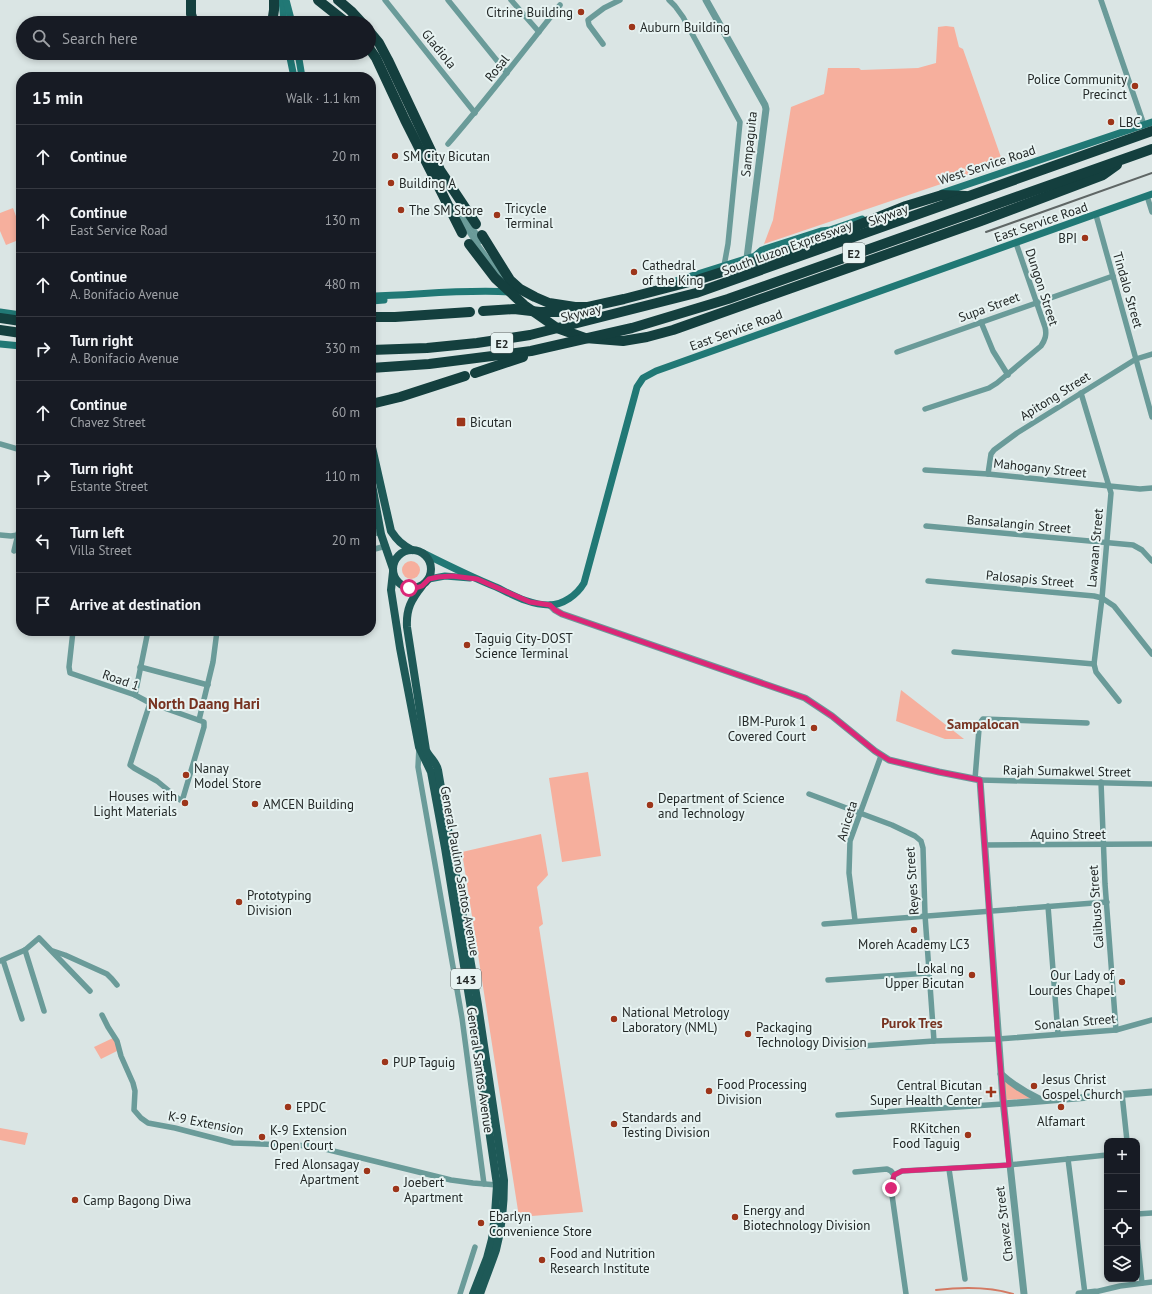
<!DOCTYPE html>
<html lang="en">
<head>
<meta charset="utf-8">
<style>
	body { margin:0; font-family:"PT Sans",sans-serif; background:#242831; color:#f1f3f6 }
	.controls { position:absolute; right:12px; bottom:12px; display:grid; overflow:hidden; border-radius:8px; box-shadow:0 2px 6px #0003 }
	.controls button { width:36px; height:36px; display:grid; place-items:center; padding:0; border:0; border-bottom:1px solid #363941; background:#171b24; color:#f1f3f6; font:20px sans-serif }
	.stop { position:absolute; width:12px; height:12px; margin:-9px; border:3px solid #db2777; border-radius:50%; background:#fff }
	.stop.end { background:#db2777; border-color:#fff; box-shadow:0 1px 4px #0008 }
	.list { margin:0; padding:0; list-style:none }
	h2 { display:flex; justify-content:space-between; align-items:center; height:52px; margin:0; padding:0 16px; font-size:17px }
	h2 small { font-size:13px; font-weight:400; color:#9ea1a6 }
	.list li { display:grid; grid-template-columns:26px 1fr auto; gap:12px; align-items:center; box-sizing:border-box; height:64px; padding:0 16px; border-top:1px solid #363941 }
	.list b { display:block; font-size:15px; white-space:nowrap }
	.list p { margin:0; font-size:13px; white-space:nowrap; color:#9ea1a6 }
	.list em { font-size:13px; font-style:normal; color:#9ea1a6 }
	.icon { flex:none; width:22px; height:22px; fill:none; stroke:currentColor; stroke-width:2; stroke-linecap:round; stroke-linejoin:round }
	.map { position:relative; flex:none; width:1152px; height:1294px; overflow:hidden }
	.search { position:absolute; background:#171b24; box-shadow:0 2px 6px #0003; left:16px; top:16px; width:360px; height:44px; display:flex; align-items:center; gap:10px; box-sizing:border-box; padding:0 14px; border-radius:22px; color:#9ea1a6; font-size:15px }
	.panel { position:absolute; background:#171b24; box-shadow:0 2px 6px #0003; left:16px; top:72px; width:360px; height:564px; border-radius:16px }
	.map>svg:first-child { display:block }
	.green { fill:#f6af9d }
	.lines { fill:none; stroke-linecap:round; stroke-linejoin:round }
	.stream { stroke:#d37a63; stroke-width:2 }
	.minor { stroke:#6a9b99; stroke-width:5.5 }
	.tertiary { stroke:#6a9b99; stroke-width:7 }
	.secondary { stroke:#217875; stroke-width:7 }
	.primary { stroke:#1e5957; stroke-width:8 }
	.motorway { stroke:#143f3e; stroke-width:10 }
	.rail { stroke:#5f6665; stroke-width:2 }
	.route { stroke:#db2777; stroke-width:5 }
	.poi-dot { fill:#9d351a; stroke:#e7f3f2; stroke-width:1.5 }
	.labels { text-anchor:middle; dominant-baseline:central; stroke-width:4; stroke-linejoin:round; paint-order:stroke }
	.shield { fill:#e7f3f2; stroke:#5e6564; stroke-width:1 }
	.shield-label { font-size:12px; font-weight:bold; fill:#232827 }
	.poi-label { font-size:13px; fill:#232827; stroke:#e7f3f2; text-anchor:start }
	.street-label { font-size:13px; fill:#232827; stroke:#e7f3f2 }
	.neighbourhood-label { font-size:14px; font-weight:bold; fill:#773321; stroke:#e7f3f2 }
	.quarter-label { font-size:15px; font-weight:bold; fill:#773321; stroke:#e7f3f2 }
</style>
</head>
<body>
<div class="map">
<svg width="1152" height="1294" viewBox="0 0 1152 1294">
	<rect width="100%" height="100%" fill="#dae5e4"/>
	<g class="green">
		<path d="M946,26L954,27L959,47L963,49L1003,163L764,244L773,220L791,107L824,94L828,68H859L861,70L918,68L936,63L938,27Z"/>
		<path d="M13,208L21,230V239L6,245L0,231V213Z"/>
		<circle cx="411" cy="570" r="9"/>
		<path d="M901,690L964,739H945L896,721Z"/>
		<path d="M588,772L601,856L562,862L549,778Z"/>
		<path d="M541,834L548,875L537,887L543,924L539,927L583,1212L519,1217L462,852Z"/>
		<path d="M113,1038L119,1050L101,1059L94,1047Z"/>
		<path d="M1004,1079L1034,1098L1005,1100Z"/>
		<path d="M0,1128L28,1133L25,1145L0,1140Z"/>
	</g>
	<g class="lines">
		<path class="stream" d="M936,1290C962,1287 988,1286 1013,1294"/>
		<g class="minor">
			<path d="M385,0L475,113"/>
			<path d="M448,0L507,73"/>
			<path d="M511,0L539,32"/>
			<path d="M669,0L675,6L683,17L740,122L728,244L724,266"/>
			<path d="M1101,0L1144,125"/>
			<path d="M603,44L589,25L588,20L604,8L620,0"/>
			<path d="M448,144C487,99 523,52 560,5"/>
			<path d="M1147,196L1152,212"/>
			<path d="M454,207C469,234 487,259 507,283"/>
			<path d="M1096,215L1152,417"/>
			<path d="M466,218L481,241"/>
			<path d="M981,322L993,351L1008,375"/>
			<path d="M897,352L1113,276"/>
			<path d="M1081,393L1111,493L1102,598L1094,664L1096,672L1119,701"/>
			<path d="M925,409L989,388L997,383L1041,346C1045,340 1047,335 1045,327L1016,243"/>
			<path d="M0,444L21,450"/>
			<path d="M925,470L988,474L1140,489L1152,488"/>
			<path d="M988,474L991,454L994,450L1017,433L1136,359L1152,354"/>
			<path d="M926,526L1133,545L1142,550L1152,561"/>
			<path d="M371,532L381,534"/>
			<path d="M0,535L11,536L18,535"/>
			<path d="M371,550L386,546"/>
			<path d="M14,551L21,522"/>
			<path d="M928,581L1094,596L1102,598L1114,606L1152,654"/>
			<path d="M73,631L69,667L70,673L135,695L150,703L204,722V727L183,798L180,800L157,781L134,768L130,765L150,703"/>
			<path d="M954,652L1094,664"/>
			<path d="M140,667L208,685"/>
			<path d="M135,695L148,631"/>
			<path d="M199,720L213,662L217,631"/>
			<path d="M419,747L418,767L462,1018L484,1184"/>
			<path d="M975,779L979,729L980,723L983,719L1087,723"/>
			<path d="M980,780L1152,784"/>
			<path d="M1101,782L1105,884L1116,1030"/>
			<path d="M809,794L892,825L915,836L921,841L923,848L925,915L934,1041"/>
			<path d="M985,845L1152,844"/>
			<path d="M1048,906L1058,1034"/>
			<path d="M855,920L849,873L850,841L881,756"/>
			<path d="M824,924L1107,902"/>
			<path d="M25,950L44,1011"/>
			<path d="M53,951L65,955L107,974L112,979L117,985"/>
			<path d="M3,960L22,1019"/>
			<path d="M0,961L25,950L39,938L90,991"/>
			<path d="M828,980L929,973"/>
			<path d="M102,1015L108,1027L117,1041L121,1056L133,1083L135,1091L134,1110L141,1118L148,1123L175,1128L233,1143L313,1146L451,1180L473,1183L497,1185"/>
			<path d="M847,1047L934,1041L998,1039L1116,1030L1152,1020"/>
			<path d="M1122,1094L1127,1141"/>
			<path d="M838,1115L1003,1104"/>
			<path d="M1068,1159L1085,1294"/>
			<path d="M949,1169L965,1279"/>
			<path d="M855,1172L887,1169L891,1171L894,1175"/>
			<path d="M894,1175L902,1171L1009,1165L1107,1155"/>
			<path d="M894,1175L891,1188L906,1294"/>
			<path d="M1137,1214L1152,1213"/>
			<path d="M1137,1236L1142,1283"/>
			<path d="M1095,1292L1120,1286L1152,1282"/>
			<path d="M460,1294L475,1247"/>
		</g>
		<g class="tertiary">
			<path d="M706,0L765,105L766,109L747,258"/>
			<path d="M550,605L555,610L562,614L805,698L832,716L875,751L889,760L939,772L980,780L1003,1100L1024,1294"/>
			<path d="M1001,1074C1013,1085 1026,1093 1041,1100"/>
			<path d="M1003,1104L1152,1092"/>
			<path d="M1079,1294L1095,1292V1294"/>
		</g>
		<g class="secondary">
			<path d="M282,0L284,23"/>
			<path d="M286,0L292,23"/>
			<path d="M289,53L294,77"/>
			<path d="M298,53L302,77"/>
			<path d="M942,193L1152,122"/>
			<path d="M669,283L755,256L762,250L821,231L830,230L862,219"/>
			<path d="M371,296C417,295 464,289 510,292"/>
			<path d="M371,301L384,300"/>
			<path d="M0,312L21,315"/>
			<path d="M0,344L21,346"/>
			<path d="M423,553C447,565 471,577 496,587C513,595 530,605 549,605C563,605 577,595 584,583L637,387L643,378L656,371L1152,194"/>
			<path d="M429,579L445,576L470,578"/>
		</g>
		<g class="primary">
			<path d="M371,443L391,531C397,540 402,545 412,550"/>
			<path d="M371,479L381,534L393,569"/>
			<circle cx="412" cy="569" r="19"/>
			<path d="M393,572L391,590L400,648L419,747L431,772L445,848L476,1040L497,1185L495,1214L492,1239L487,1258L473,1294"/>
			<path d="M422,586C411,600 406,609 407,627L426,750C429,757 437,763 438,770L478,1005L504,1180C504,1203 502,1228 496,1250C491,1265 485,1279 480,1294"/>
		</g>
		<g class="motorway">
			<path d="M191,0V14L194,23"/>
			<path d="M318,0L347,23"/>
			<path d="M338,0L351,11L362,23"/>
			<path d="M272,23L274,10V0"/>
			<path d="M369,31L379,43L388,60L440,170L476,224"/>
			<path d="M369,48L376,58L405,120L462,233"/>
			<path d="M482,235L510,280L520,289L535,297L549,303L575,307H588L624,299L697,280L819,241L906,206L942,195L966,196"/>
			<path d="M469,244L495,278L524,305L557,328L585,338L623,341L647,337L673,330L981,221L1103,175L1117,165"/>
			<path d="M483,311L514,309L540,312H571"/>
			<path d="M371,317H395L470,312"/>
			<path d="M0,318L21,321"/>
			<path d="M0,330L21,333"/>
			<path d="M371,350L427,348L477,343L530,335L696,293L1152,131"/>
			<path d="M371,368L429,364L531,351L632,328L728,299L1152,149"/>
			<path d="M475,373L523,357"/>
			<path d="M371,404L400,397L465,376"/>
		</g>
		<path class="rail" d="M986,232L1152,173"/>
	</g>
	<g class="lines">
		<path class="route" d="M409,588H416L422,586L429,579L438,577L452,576L477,579L530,602L550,605L555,610L562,614L805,698L832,716L875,751L889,760L939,772L980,780L998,1039L1009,1165L902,1171L894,1175L891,1188"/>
	</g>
	<g class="poi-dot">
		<circle cx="581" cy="12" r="4"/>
		<circle cx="632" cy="27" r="4"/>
		<circle cx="1135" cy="86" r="4"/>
		<circle cx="1111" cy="122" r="4"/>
		<circle cx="395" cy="156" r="4"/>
		<circle cx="391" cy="183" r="4"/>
		<circle cx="401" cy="210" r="4"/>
		<circle cx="497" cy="215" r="4"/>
		<circle cx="1085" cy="238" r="4"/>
		<circle cx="634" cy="272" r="4"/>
		<rect x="456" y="417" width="10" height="10" rx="2"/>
		<circle cx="467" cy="645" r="4"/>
		<circle cx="814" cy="728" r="4"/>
		<circle cx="186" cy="775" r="4"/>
		<circle cx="185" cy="803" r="4"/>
		<circle cx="255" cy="804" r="4"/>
		<circle cx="650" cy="805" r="4"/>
		<circle cx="239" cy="902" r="4"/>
		<circle cx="914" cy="930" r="4"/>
		<circle cx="972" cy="975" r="4"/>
		<circle cx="1122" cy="982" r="4"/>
		<circle cx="614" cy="1019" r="4"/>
		<circle cx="748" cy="1034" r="4"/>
		<circle cx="385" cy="1062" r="4"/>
		<circle cx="1034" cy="1086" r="4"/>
		<circle cx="709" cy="1091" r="4"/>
		<path d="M989 1086h4v4h4v4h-4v4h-4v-4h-4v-4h4z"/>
		<circle cx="288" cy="1107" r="4"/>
		<circle cx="1061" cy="1107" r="4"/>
		<circle cx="614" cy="1124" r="4"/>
		<circle cx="968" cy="1135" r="4"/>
		<circle cx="262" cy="1137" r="4"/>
		<circle cx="367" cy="1171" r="4"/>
		<circle cx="396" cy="1189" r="4"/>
		<circle cx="75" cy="1200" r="4"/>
		<circle cx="735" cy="1217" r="4"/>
		<circle cx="481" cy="1223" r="4"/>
		<circle cx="542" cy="1260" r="4"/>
	</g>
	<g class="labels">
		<g class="shield">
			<rect x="843" y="243" width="22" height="20" rx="3"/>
			<rect x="491" y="333" width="22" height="20" rx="3"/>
			<rect x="451" y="969" width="30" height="20" rx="3"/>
		</g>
		<g class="shield-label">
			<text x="854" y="253">E2</text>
			<text x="502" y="343">E2</text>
			<text x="466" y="979">143</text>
		</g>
		<g class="poi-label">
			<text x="573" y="12" text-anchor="end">Citrine Building</text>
			<text x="640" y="27">Auburn Building</text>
			<text x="1127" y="79" text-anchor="end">Police Community<tspan x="1127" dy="15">Precinct</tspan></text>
			<text x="1119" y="122">LBC</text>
			<text x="403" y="156">SM City Bicutan</text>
			<text x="399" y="183">Building A</text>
			<text x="505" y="208">Tricycle<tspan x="505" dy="15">Terminal</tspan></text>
			<text x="409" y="210">The SM Store</text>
			<text x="1077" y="238" text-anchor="end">BPI</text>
			<text x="642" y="265">Cathedral<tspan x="642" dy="15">of the King</tspan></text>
			<text x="470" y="422">Bicutan</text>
			<text x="475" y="638">Taguig City-DOST<tspan x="475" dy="15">Science Terminal</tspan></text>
			<text x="806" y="721" text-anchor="end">IBM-Purok 1<tspan x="806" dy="15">Covered Court</tspan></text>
			<text x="194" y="768">Nanay<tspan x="194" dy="15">Model Store</tspan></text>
			<text x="177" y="796" text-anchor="end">Houses with<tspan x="177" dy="15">Light Materials</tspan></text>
			<text x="658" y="798">Department of Science<tspan x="658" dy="15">and Technology</tspan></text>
			<text x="263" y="804">AMCEN Building</text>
			<text x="247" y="895">Prototyping<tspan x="247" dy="15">Division</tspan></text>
			<text x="914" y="944" text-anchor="middle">Moreh Academy LC3</text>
			<text x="964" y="968" text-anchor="end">Lokal ng<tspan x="964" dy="15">Upper Bicutan</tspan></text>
			<text x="1114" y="975" text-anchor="end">Our Lady of<tspan x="1114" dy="15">Lourdes Chapel</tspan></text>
			<text x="622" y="1012">National Metrology<tspan x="622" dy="15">Laboratory (NML)</tspan></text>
			<text x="756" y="1027">Packaging<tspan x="756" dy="15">Technology Division</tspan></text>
			<text x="393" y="1062">PUP Taguig</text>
			<text x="1042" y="1079">Jesus Christ<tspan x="1042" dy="15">Gospel Church</tspan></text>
			<text x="717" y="1084">Food Processing<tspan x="717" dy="15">Division</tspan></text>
			<text x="982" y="1085" text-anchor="end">Central Bicutan<tspan x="982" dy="15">Super Health Center</tspan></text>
			<text x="296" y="1107">EPDC</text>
			<text x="622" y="1117">Standards and<tspan x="622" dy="15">Testing Division</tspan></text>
			<text x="1061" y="1121" text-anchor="middle">Alfamart</text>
			<text x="960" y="1128" text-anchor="end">RKitchen<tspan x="960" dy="15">Food Taguig</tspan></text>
			<text x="270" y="1130">K-9 Extension<tspan x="270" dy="15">Open Court</tspan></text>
			<text x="359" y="1164" text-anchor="end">Fred Alonsagay<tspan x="359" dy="15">Apartment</tspan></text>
			<text x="404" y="1182">Joebert<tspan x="404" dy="15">Apartment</tspan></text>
			<text x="83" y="1200">Camp Bagong Diwa</text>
			<text x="743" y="1210">Energy and<tspan x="743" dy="15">Biotechnology Division</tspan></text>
			<text x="489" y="1216">Ebarlyn<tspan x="489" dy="15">Convenience Store</tspan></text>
			<text x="550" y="1253">Food and Nutrition<tspan x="550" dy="15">Research Institute</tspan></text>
		</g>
		<g class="street-label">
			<text transform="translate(439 49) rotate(51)">Gladiola</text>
			<text transform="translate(497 68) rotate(-51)">Rosal</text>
			<text transform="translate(749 144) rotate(-84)">Sampaguita</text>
			<text transform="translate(987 165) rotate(-18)">West Service Road</text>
			<text transform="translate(888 215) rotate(-20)">Skyway</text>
			<text transform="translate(1041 222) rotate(-19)">East Service Road</text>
			<text transform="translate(787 248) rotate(-20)">South Luzon Expressway</text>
			<text transform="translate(1042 287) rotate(72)">Dungon Street</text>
			<text transform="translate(1128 290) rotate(74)">Tindalo Street</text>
			<text transform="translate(989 307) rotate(-20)">Supa Street</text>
			<text transform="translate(581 313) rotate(-14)">Skyway</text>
			<text transform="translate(736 330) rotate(-20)">East Service Road</text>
			<text transform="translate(1055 396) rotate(-32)">Apitong Street</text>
			<text transform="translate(1040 468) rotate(6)">Mahogany Street</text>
			<text transform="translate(1019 524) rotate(5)">Bansalangin Street</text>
			<text transform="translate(1095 548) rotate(-85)">Lawaan Street</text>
			<text transform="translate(1030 579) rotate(5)">Palosapis Street</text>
			<text transform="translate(121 680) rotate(19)">Road 1</text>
			<text transform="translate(1067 771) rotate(1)">Rajah Sumakwel Street</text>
			<text transform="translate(847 821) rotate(-73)">Aniceta</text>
			<text x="1068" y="834">Aquino Street</text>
			<text transform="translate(460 871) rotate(80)">General Paulino Santos Avenue</text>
			<text transform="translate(912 881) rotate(-94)">Reyes Street</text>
			<text transform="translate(1096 907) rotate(-94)">Calibuso Street</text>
			<text transform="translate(1075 1022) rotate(-5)">Sonalan Street</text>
			<text transform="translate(480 1070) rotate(82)">General Santos Avenue</text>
			<text transform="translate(206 1123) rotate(11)">K-9 Extension</text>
			<text transform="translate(1004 1224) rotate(-97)">Chavez Street</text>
		</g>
		<g class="neighbourhood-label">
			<text x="983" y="724">Sampalocan</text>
			<text x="912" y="1023">Purok Tres</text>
		</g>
		<g class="quarter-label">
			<text x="204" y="703">North Daang Hari</text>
		</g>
	</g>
</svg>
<div class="controls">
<button>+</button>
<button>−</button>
<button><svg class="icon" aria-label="locate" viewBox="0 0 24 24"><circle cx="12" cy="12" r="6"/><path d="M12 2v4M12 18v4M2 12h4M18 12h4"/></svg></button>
<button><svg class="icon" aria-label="layers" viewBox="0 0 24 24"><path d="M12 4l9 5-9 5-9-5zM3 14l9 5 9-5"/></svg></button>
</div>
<div class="stop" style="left:409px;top:588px"></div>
<div class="stop end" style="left:891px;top:1188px"></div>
<div class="search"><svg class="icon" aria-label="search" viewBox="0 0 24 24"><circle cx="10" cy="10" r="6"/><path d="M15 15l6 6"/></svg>Search here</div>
<section class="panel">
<h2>15 min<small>Walk · 1.1 km</small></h2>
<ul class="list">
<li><svg class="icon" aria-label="ahead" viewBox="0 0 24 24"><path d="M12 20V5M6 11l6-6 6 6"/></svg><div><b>Continue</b></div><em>20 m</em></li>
<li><svg class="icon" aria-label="ahead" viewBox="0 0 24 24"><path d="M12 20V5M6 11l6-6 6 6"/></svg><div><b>Continue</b><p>East Service Road</p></div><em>130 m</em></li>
<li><svg class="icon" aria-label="ahead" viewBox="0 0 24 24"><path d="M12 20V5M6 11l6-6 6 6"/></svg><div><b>Continue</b><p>A. Bonifacio Avenue</p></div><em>480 m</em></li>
<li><svg class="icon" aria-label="right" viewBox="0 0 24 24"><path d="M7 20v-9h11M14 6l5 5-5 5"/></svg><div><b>Turn right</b><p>A. Bonifacio Avenue</p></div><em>330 m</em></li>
<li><svg class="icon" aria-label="ahead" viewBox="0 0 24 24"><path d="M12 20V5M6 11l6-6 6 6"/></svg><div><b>Continue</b><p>Chavez Street</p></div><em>60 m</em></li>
<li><svg class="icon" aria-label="right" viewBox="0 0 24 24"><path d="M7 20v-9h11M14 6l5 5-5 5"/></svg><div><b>Turn right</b><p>Estante Street</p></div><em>110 m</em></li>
<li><svg class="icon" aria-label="left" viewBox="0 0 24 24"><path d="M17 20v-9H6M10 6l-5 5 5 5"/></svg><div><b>Turn left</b><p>Villa Street</p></div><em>20 m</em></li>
<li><svg class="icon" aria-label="arrive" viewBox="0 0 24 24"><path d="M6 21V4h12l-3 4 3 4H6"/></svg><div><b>Arrive at destination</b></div></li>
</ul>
</section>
</div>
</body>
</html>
